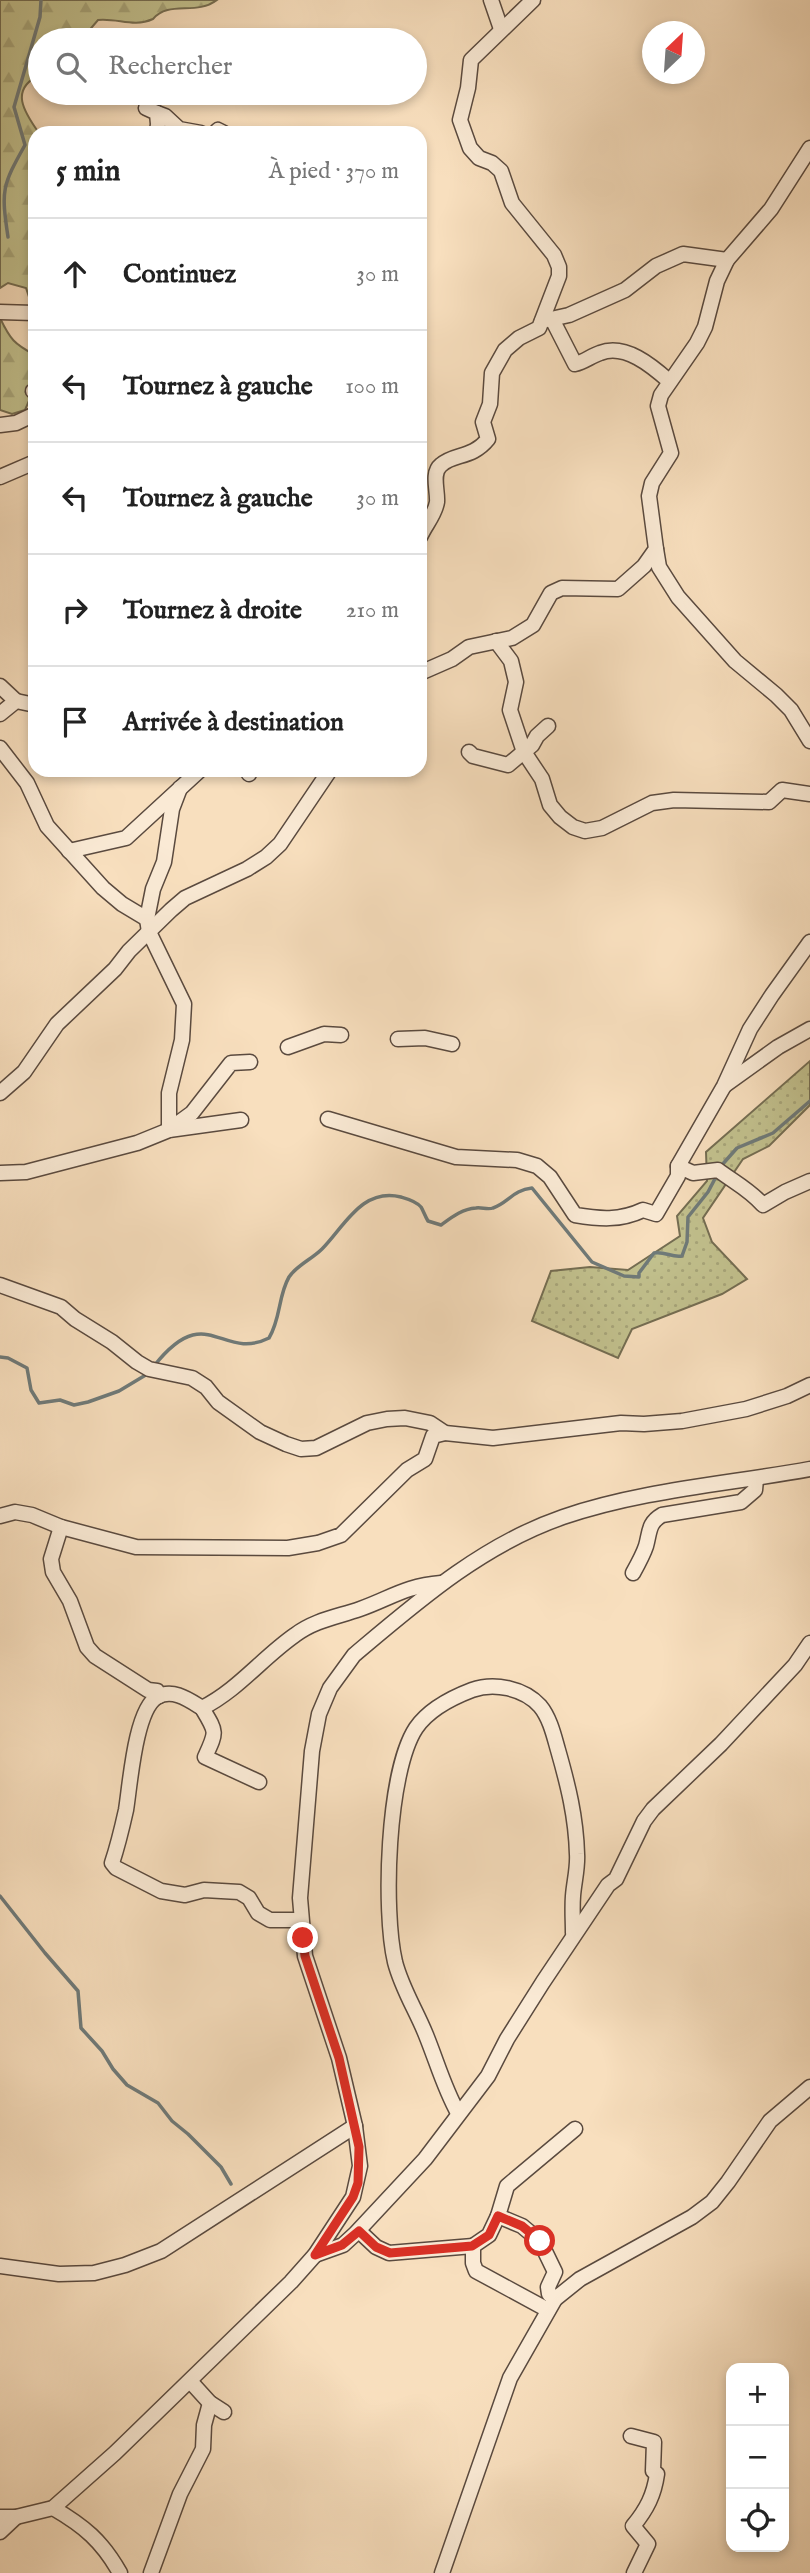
<!DOCTYPE html>
<html lang="fr">
<head>
<meta charset="utf-8">
<style>
	body { margin:0; font-family:"IM FELL English",serif; background:#f2f2f2; color:#222 }
	.controls { position:absolute; right:21px; bottom:21px; display:grid; overflow:hidden; border-radius:14px; box-shadow:0 4px 10px #0003 }
	.controls button { width:63px; height:63px; display:grid; place-items:center; padding:0; border:0; border-bottom:2px solid #e0e0e0; background:#fff; color:#222; font:35px sans-serif }
	.compass { position:absolute; left:642px; top:21px; width:63px; height:63px; border-radius:50%; background:#fff; box-shadow:0 4px 10px #0003; rotate:25deg }
	.stop { position:absolute; width:21px; height:21px; margin:-16px; border:5px solid #d93025; border-radius:50%; background:#fff }
	.stop.end { background:#d93025; border-color:#fff; box-shadow:0 2px 7px #0008 }
	.list { margin:0; padding:0; list-style:none }
	h2 { display:flex; justify-content:space-between; align-items:center; height:91px; margin:0; padding:0 28px; font-size:30px }
	h2 small { font-size:23px; font-weight:400; color:#767676 }
	.list li { display:grid; grid-template-columns:46px 1fr auto; gap:21px; align-items:center; box-sizing:border-box; height:112px; padding:0 28px; border-top:2px solid #e0e0e0 }
	.list b { display:block; font-size:26px; white-space:nowrap }
	.list em { font-size:23px; font-style:normal; color:#767676 }
	.icon { flex:none; width:38px; height:38px; fill:none; stroke:currentColor; stroke-width:2; stroke-linecap:round; stroke-linejoin:round }
	.map { position:relative; flex:none; width:810px; height:2573px; overflow:hidden }
	.search { position:absolute; background:#fff; box-shadow:0 4px 10px #0003; left:28px; top:28px; width:399px; height:77px; display:flex; align-items:center; gap:18px; box-sizing:border-box; padding:0 24px; border-radius:38px; color:#767676; font-size:26px }
	.panel { position:absolute; background:#fff; box-shadow:0 4px 10px #0003; left:28px; top:126px; width:399px; height:651px; border-radius:21px }
	.map>svg:first-child { display:block }
	.grass { fill:url(#grass-dots); stroke:#746d52; stroke-width:2 }
	.forest { fill:url(#forest-firs); stroke:#746d52; stroke-width:2 }
	.lines { fill:none; stroke-linecap:round; stroke-linejoin:round }
	.stream { stroke:#6f7a79; stroke-width:3.5 }
	.minor-casing { stroke:#5a4a3f; stroke-width:17 }
	.minor { stroke:#faead5; stroke-width:14 }
	.route { stroke:#d93025; stroke-width:9 }
</style>
</head>
<body>
<div class="map">
<svg width="810" height="2573" viewBox="0 0 810 2573">
	<defs>
		<pattern id="grass-dots" width="8" height="8" patternUnits="userSpaceOnUse" patternTransform="scale(1.75)"><rect width="8" height="8" fill="#c2c18e"/><path d="M2 2h.1M6 6h.1" fill="none" stroke="#a7a57a" stroke-width="1.8" stroke-linecap="round"/></pattern>
		<pattern id="forest-firs" width="22" height="20" patternUnits="userSpaceOnUse" patternTransform="scale(1.75)"><rect width="22" height="20" fill="#c2c18e"/><path d="M5 1l3.5 6h-7zM16 11l3.5 6h-7z" fill="#a7a57a"/></pattern>
	</defs>
	<rect width="100%" height="100%" fill="#f8dfbe"/>
	<filter id="stains"><feTurbulence type="fractalNoise" baseFrequency=".00286" numOctaves="4"/><feColorMatrix values="0 0 0 0 .2 0 0 0 0 .09 0 0 0 0 .02 0 0 0 .5 -.17"/></filter>
	<radialGradient id="worn" r=".72"><stop offset=".6" stop-color="#630" stop-opacity="0"/><stop offset="1" stop-color="#630" stop-opacity=".3"/></radialGradient>
	<path class="grass" d="M810,1061V1105L769,1146L743,1159L703,1218L712,1242L747,1279L722,1294L632,1329L618,1358L532,1321L551,1271L590,1267L628,1270L680,1236L677,1216L707,1181L706,1152Z"/>
	<g class="forest">
		<path d="M0,0H217C196,16 169,0 153,19C133,28 119,18 98,20L81,40H40V75C9,89 24,112 39,133H35V315L26,288L8,283L0,288Z"/>
		<path d="M0,318C10,339 14,344 35,355V387L25,410L12,414L0,410Z"/>
	</g>
	<g class="lines">
		<g class="stream">
			<path d="M8,237C1,190 2,186 25,145L14,107L40,17L41,0"/>
			<path d="M721,1166L737,1148L773,1133L810,1101"/>
			<path d="M0,1357L8,1358L27,1368L31,1390L39,1403L60,1400L74,1405L88,1402L119,1391L149,1373"/>
			<path d="M154,1366C207,1299 221,1362 269,1338C281,1318 278,1296 289,1277C296,1266 312,1259 322,1249C344,1227 362,1187 401,1197C408,1199 416,1201 421,1207C423,1210 425,1216 428,1221L441,1225C452,1217 462,1209 476,1208C481,1207 488,1210 493,1208C508,1203 513,1190 532,1188L592,1262L624,1276L639,1277V1273L654,1253C665,1251 672,1258 682,1256L687,1242L688,1217L708,1192L718,1173"/>
			<path d="M0,1896L45,1953L78,1991L81,2028L102,2051L113,2069L127,2085L158,2103L172,2121L188,2134L221,2167L231,2184"/>
		</g>
		<defs>
			<g id="minor">
				<path d="M491,0L501,29"/>
				<path d="M146,108L157,113L158,124L157,133"/>
				<path d="M157,113L165,116L179,129L201,133"/>
				<path d="M215,133L218,130L224,133"/>
				<path d="M0,312L34,313"/>
				<path d="M552,319L575,364C584,362 591,356 600,353C625,343 652,366 669,381"/>
				<path d="M542,321L569,315L625,290L656,266L683,254L727,260"/>
				<path d="M33,391L35,390"/>
				<path d="M0,425L16,423L35,414"/>
				<path d="M0,477L35,462"/>
				<path d="M420,537C425,525 435,515 437,502C438,491 431,473 441,465C454,453 472,459 488,439L483,422L490,404L492,373L505,350L519,338L539,328L559,276V267L554,255L512,203L501,171L492,163L479,158L470,148L460,120L468,88L471,60L533,0"/>
				<path d="M656,549L659,567L678,597L735,661L776,695L791,710L810,741"/>
				<path d="M496,641L511,661L516,682L510,710L524,752L542,779L550,805L560,817L573,827L585,831L602,828L652,803L674,800L769,802L782,790L810,794"/>
				<path d="M420,673L452,659L469,647L512,638L533,625L551,593L562,588L618,589L644,566L656,549L649,496L652,483L671,453L658,406L661,395L697,343L705,327L717,281L727,260L771,209L810,148"/>
				<path d="M0,686L16,701"/>
				<path d="M0,714L16,701L35,705"/>
				<path d="M0,748L27,783L47,826L103,888L122,904L147,919"/>
				<path d="M469,752L473,756L508,765L532,745L537,736L548,726"/>
				<path d="M247,770L249,774"/>
				<path d="M69,851L126,838L200,770"/>
				<path d="M398,1039L425,1038L452,1044"/>
				<path d="M288,1047L324,1034L341,1035"/>
				<path d="M725,1085L778,1047L810,1029"/>
				<path d="M0,1093L24,1072L57,1024L115,969L129,951L171,910L185,898L247,869L266,857L280,844L330,770"/>
				<path d="M328,1119L456,1157L517,1160L537,1166L550,1177L575,1215C599,1219 620,1221 643,1210L656,1214L678,1176V1166L693,1173L718,1170C734,1182 750,1190 763,1205L785,1192L810,1181"/>
				<path d="M170,1129L192,1113L231,1063L250,1062"/>
				<path d="M169,1130V1093L182,1040L184,1004L149,932L147,919L153,889L164,862L172,809L180,788"/>
				<path d="M678,1166L724,1086L750,1029L772,995L810,942"/>
				<path d="M0,1173L26,1172L137,1143L169,1130L241,1120"/>
				<path d="M0,1285L61,1307L75,1319L112,1342L137,1362L149,1369L192,1378L206,1387L218,1402L260,1432L286,1444L301,1449L316,1448L367,1423L387,1419L405,1418L430,1423L445,1433L493,1438L621,1423L644,1424L682,1421L746,1409L787,1396L810,1385"/>
				<path d="M0,1516L15,1512L32,1515L61,1527L136,1547L288,1548L318,1543L341,1535L407,1470L425,1459L433,1436L445,1433"/>
				<path d="M61,1527L51,1559L53,1572L70,1601L87,1647L95,1656L148,1690L157,1691L159,1696"/>
				<path d="M633,1573C638,1564 643,1555 646,1546C650,1532 648,1523 662,1515L741,1502L755,1490L756,1479"/>
				<path d="M202,1708C217,1733 217,1731 205,1757L259,1782"/>
				<path d="M301,1920H270L258,1913L249,1898L239,1892L204,1890L185,1895L161,1891L116,1868L112,1863C118,1845 122,1828 126,1810C130,1786 135,1710 157,1697C173,1688 189,1700 202,1708C238,1690 262,1658 295,1635C315,1620 337,1617 360,1609C391,1598 405,1586 441,1583"/>
				<path d="M458,2113C444,2088 437,2062 426,2035C416,2010 402,1989 395,1962C383,1911 387,1772 416,1728C429,1709 451,1698 472,1690C494,1682 524,1688 540,1706C550,1718 554,1736 558,1750C568,1785 576,1817 577,1854C578,1868 574,1882 573,1896C572,1908 573,1921 573,1933"/>
				<path d="M498,2216L489,2235L473,2246V2263L476,2271L548,2310"/>
				<path d="M359,2231L376,2247L389,2253L473,2246"/>
				<path d="M315,2255L343,2245L355,2234L425,2159L488,2076L507,2039L543,1982L608,1885L616,1879L644,1821L653,1809L721,1744L795,1665L810,1643"/>
				<path d="M0,2266L59,2274L94,2273L125,2265L161,2251L355,2126"/>
				<path d="M555,2299L549,2294L548,2287L555,2272L540,2241L522,2226L498,2216L507,2186L575,2129"/>
				<path d="M190,2381L210,2403L224,2412"/>
				<path d="M631,2436L654,2442L653,2471L657,2474C654,2495 647,2509 633,2526L648,2544L634,2573"/>
				<path d="M53,2508C84,2526 102,2541 120,2573"/>
				<path d="M0,2517H16L53,2508L115,2453L291,2282L315,2255L353,2197L360,2166L355,2126L339,2058L305,1956L300,1898L312,1751L319,1714L330,1688L354,1655C418,1601 482,1545 563,1517C642,1490 728,1484 810,1469"/>
				<path d="M0,2532L16,2517"/>
				<path d="M151,2573L180,2494L203,2449L204,2425L210,2403"/>
				<path d="M442,2573L510,2378L555,2299L580,2279L692,2217L712,2202L728,2182L770,2121L810,2087"/>
			</g>
		</defs>
		<use href="#minor" class="minor-casing"/>
		<use href="#minor" class="minor"/>
	</g>
	<g class="lines">
		<path class="route" d="M303,1938L305,1956L339,2058L359,2147L358,2183L353,2197L315,2255L342,2245L359,2231L376,2247L390,2253L472,2246L489,2235L498,2216L522,2226L540,2241"/>
	</g>
	<rect width="100%" height="100%" filter="url(#stains)"/>
	<rect width="100%" height="100%" fill="url(#worn)"/>
</svg>
<div class="controls">
<button>+</button>
<button>−</button>
<button><svg class="icon" aria-label="locate" viewBox="0 0 24 24"><circle cx="12" cy="12" r="6"/><path d="M12 2v4M12 18v4M2 12h4M18 12h4"/></svg></button>
</div>
<svg class="compass" viewBox="-18 -18 36 36"><path d="M0-13l5 13h-10z" fill="#e53935"/><path d="M0 13l5-13h-10z" fill="#767676"/></svg>
<div class="stop" style="left:540px;top:2241px"></div>
<div class="stop end" style="left:303px;top:1938px"></div>
<div class="search"><svg class="icon" aria-label="search" viewBox="0 0 24 24"><circle cx="10" cy="10" r="6"/><path d="M15 15l6 6"/></svg>Rechercher</div>
<section class="panel">
<h2>5 min<small>À pied · 370 m</small></h2>
<ul class="list">
<li><svg class="icon" aria-label="ahead" viewBox="0 0 24 24"><path d="M12 20V5M6 11l6-6 6 6"/></svg><div><b>Continuez</b></div><em>30 m</em></li>
<li><svg class="icon" aria-label="left" viewBox="0 0 24 24"><path d="M17 20v-9H6M10 6l-5 5 5 5"/></svg><div><b>Tournez à gauche</b></div><em>100 m</em></li>
<li><svg class="icon" aria-label="left" viewBox="0 0 24 24"><path d="M17 20v-9H6M10 6l-5 5 5 5"/></svg><div><b>Tournez à gauche</b></div><em>30 m</em></li>
<li><svg class="icon" aria-label="right" viewBox="0 0 24 24"><path d="M7 20v-9h11M14 6l5 5-5 5"/></svg><div><b>Tournez à droite</b></div><em>210 m</em></li>
<li><svg class="icon" aria-label="arrive" viewBox="0 0 24 24"><path d="M6 21V4h12l-3 4 3 4H6"/></svg><div><b>Arrivée à destination</b></div></li>
</ul>
</section>
</div>
</body>
</html>
